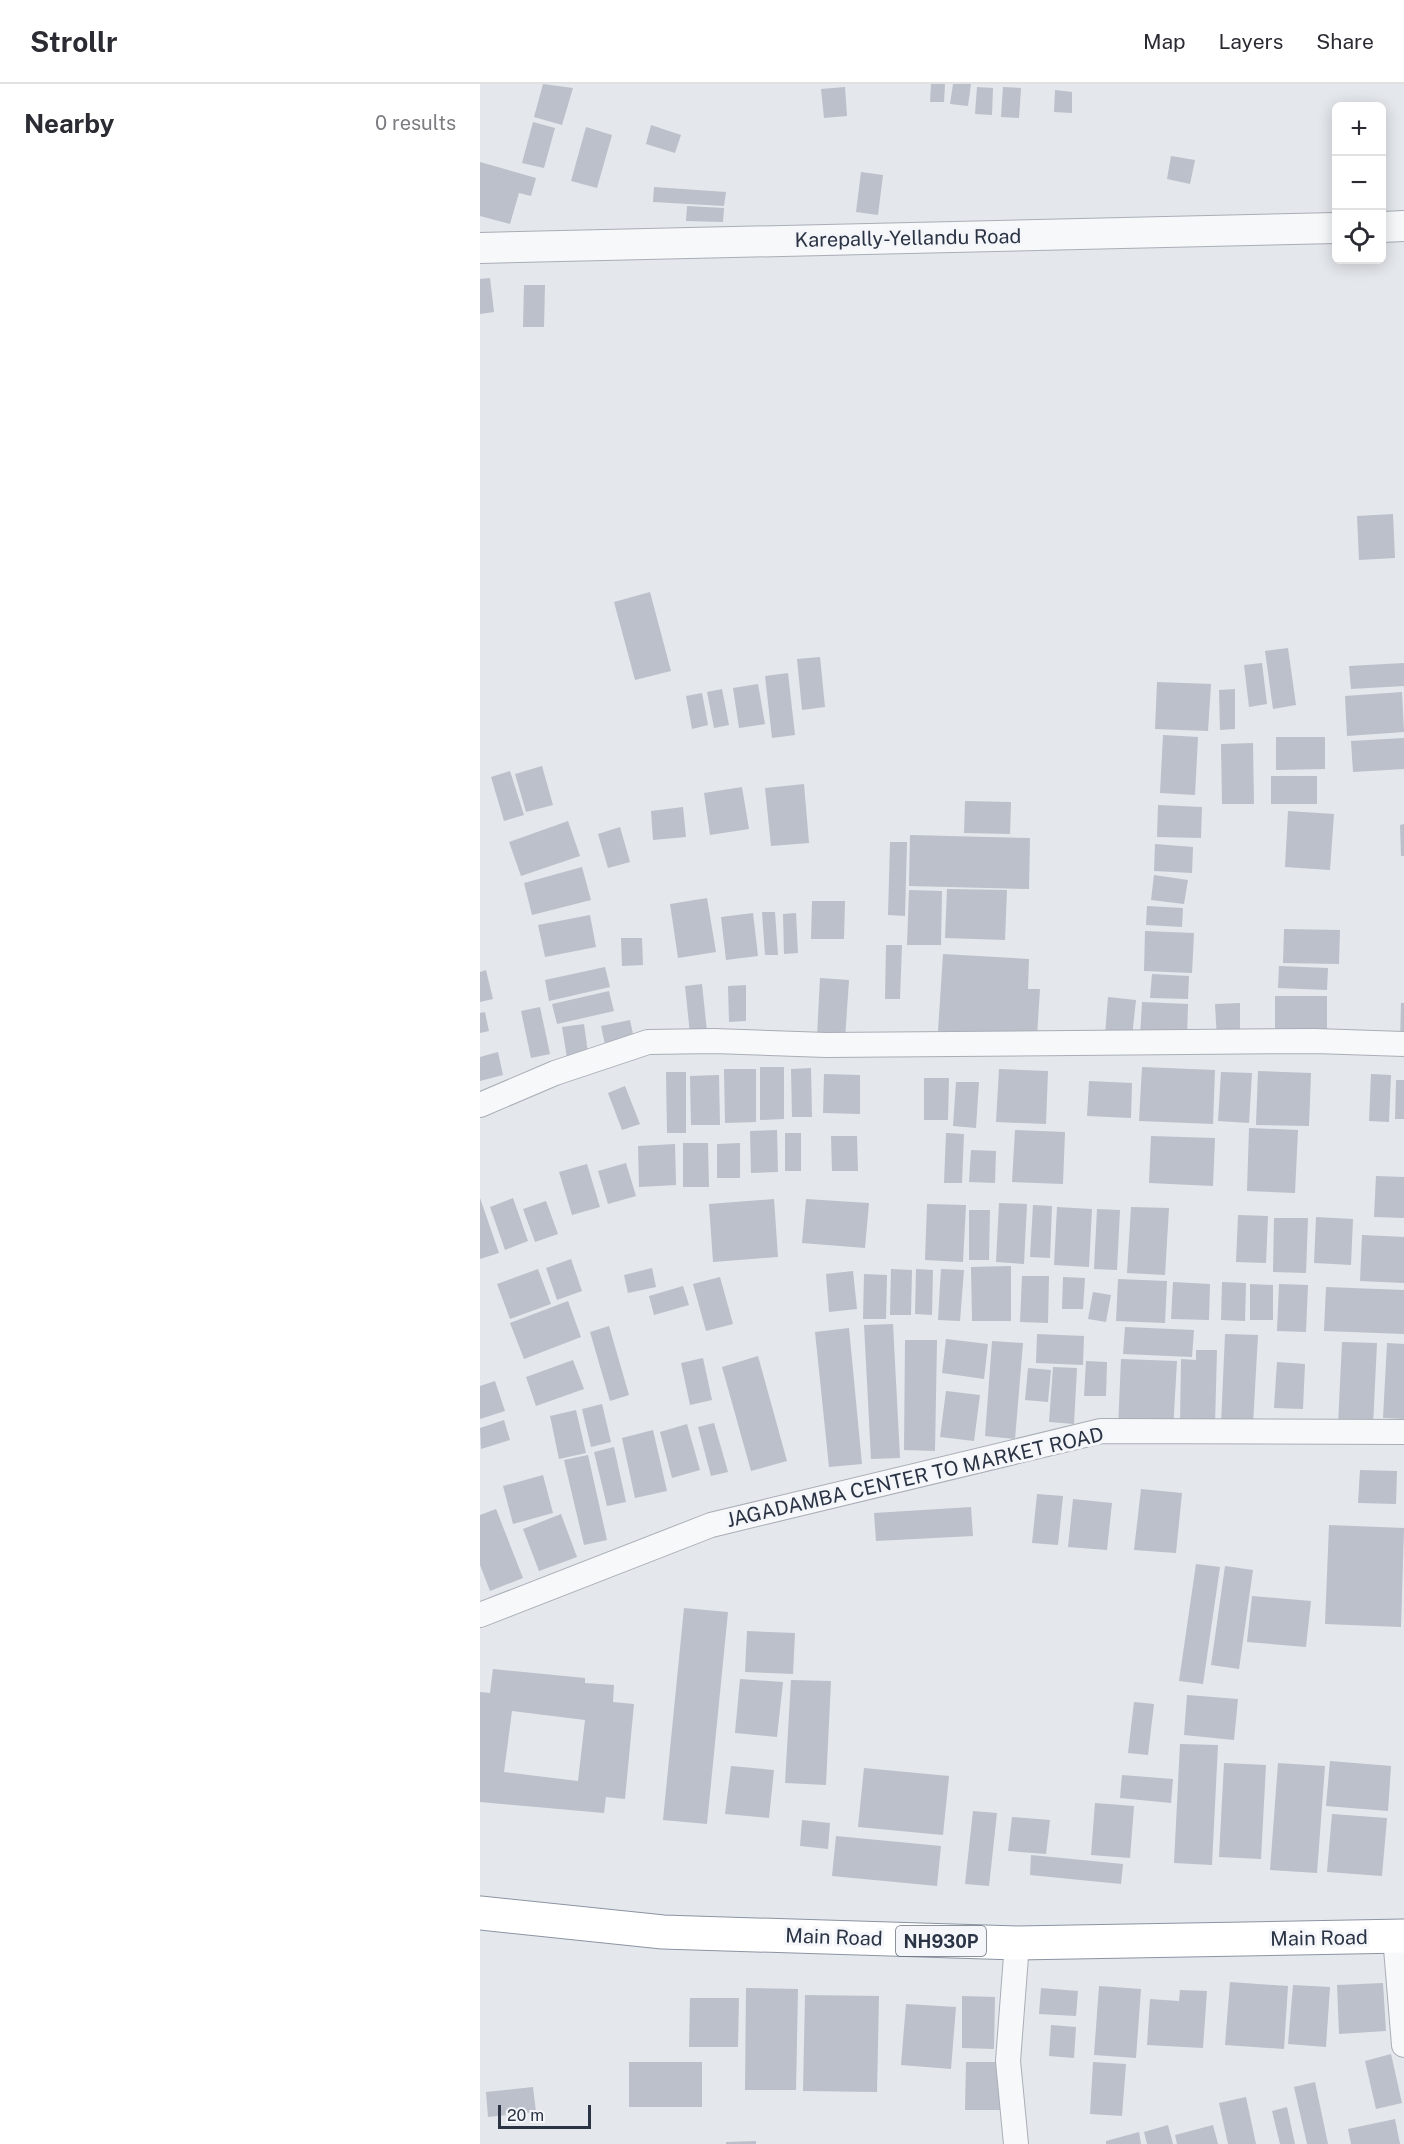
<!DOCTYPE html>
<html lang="en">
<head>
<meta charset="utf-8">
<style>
	body { margin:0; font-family:"Public Sans",sans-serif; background:#f7f7f7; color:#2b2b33 }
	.controls { position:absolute; right:18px; top:18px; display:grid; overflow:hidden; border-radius:9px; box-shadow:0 3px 15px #0003 }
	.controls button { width:54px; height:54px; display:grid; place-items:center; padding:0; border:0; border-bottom:2px solid #e1e1e2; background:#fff; color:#2b2b33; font:30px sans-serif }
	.scale { position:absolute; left:18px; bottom:15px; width:93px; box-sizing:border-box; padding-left:6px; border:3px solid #2b3445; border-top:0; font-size:16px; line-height:21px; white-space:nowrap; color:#2b3445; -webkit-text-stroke:4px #f4f6f9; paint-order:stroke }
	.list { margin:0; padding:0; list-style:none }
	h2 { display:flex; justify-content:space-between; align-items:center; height:78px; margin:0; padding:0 24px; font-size:26px }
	h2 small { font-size:20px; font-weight:400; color:#7c7c81 }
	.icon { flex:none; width:33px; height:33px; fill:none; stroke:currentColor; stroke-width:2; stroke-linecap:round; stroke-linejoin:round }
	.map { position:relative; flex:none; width:924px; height:2060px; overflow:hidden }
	header { display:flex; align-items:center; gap:36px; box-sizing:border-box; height:84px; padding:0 30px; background:#fff; border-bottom:2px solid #e1e1e2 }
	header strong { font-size:28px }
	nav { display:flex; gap:33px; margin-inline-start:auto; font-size:21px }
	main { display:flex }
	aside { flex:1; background:#fff }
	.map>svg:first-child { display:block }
	.building { fill:#bbc0ca; fill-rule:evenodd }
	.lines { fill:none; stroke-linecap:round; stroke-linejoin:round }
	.minor-casing { stroke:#a9aeb7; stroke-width:26 }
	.tertiary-casing { stroke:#a9aeb7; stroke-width:32 }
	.trunk-casing { stroke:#8b94a3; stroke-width:35 }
	.minor { stroke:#f7f8fa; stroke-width:24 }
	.tertiary { stroke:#f7f8fa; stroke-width:30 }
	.trunk { stroke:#fff; stroke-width:33 }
	.labels { text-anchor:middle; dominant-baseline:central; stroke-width:6; stroke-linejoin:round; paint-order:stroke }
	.shield { fill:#f4f6f9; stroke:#676e7b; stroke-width:1.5 }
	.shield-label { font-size:18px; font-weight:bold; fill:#2b3445 }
	.street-label { font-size:20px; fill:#2b3445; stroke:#f4f6f9 }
</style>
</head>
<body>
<header>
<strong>Strollr</strong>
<nav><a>Map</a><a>Layers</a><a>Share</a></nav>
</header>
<main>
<aside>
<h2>Nearby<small>0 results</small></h2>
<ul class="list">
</ul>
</aside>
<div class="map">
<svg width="924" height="2060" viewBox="0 0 924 2060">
	<rect width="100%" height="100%" fill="#e4e7ec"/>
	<g class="building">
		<path d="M63,0L93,4L82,41L54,33Z"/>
		<path d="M451,0H465L464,18H450Z"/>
		<path d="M473,0H491L488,22L470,20Z"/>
		<path d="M365,3L367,32L344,34L341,5Z"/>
		<path d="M497,3L513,4L512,31L495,30Z"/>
		<path d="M523,3L541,4L539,34L521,33Z"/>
		<path d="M575,6L592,8V29L574,28Z"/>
		<path d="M53,38L75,44L64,84L42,79Z"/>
		<path d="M171,41L201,51L195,69L166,60Z"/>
		<path d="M106,43L132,51L117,104L91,97Z"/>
		<path d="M691,72L715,76L710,100L687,95Z"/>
		<path d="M0,78L56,94L51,112L39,109L30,140L0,132Z"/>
		<path d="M381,88L403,91L398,131L376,128Z"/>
		<path d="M174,103L246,108L244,122L173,118Z"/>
		<path d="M207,122L244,124L243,138L206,137Z"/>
		<path d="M10,194L14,228L0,230V195Z"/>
		<path d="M44,201H65L64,243H43Z"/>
		<path d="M913,430L915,474L879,476L877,432Z"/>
		<path d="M170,508L191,587L155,596L134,518Z"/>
		<path d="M808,564L816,621L793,625L785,567Z"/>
		<path d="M340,573L345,623L322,626L317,575Z"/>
		<path d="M782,579L787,620L769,623L764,581Z"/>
		<path d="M924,579V602L871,605L869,582Z"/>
		<path d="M308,589L315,651L292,654L285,592Z"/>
		<path d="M677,598L731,600L728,647L675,645Z"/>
		<path d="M278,600L285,640L259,644L253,604Z"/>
		<path d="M242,605L249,641L234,644L227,608Z"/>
		<path d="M755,605V645L740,646L739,606Z"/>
		<path d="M922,608L924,648L867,652L865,612Z"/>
		<path d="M222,609L228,641L212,645L206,612Z"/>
		<path d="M683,651L718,653L715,711L680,709Z"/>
		<path d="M796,653H845V685L796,686Z"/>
		<path d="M924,654V685L873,688L871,657Z"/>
		<path d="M773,659L774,720H742L741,660Z"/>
		<path d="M62,682L73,721L46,728L35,690Z"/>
		<path d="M30,687L44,731L24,737L11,693Z"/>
		<rect x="791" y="692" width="46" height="28"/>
		<path d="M324,700L329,759L291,762L285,704Z"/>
		<path d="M262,703L269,745L230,751L224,709Z"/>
		<path d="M485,717L531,718L530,750L484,749Z"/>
		<path d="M678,721L722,723L721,754L677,753Z"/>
		<path d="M203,723L206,753L173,756L171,727Z"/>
		<path d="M808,727L854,730L850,786L805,783Z"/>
		<path d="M88,737L100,772L41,792L29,758Z"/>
		<path d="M924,740V772H921L920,741Z"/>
		<path d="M140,743L150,778L128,784L118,750Z"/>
		<path d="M430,751L550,754L549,805L429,802Z"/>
		<path d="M410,758H427L425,832L408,831Z"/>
		<path d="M675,760L713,763L712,789L674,787Z"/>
		<path d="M102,783L111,816L52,831L44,799Z"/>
		<path d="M674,791L708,796L704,820L671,816Z"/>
		<path d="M467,805L527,806L525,856L465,854Z"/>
		<path d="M429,806L462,807L461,861H427Z"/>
		<path d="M227,814L236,868L198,874L190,820Z"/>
		<path d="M332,817H365L364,855H331Z"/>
		<path d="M667,822L703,824L702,843L666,841Z"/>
		<path d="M282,828H295L298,871H285Z"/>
		<path d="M273,829L278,872L246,876L241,833Z"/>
		<path d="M316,829L318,869L304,870L303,830Z"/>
		<path d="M110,831L116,863L65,873L58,841Z"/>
		<path d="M804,845L860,846L859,880L803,879Z"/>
		<path d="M665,847L714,849L712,889L664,887Z"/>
		<path d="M141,854H162L163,881L142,882Z"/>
		<path d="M406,861H422L420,915H405Z"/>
		<path d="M463,870L549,875L548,905H560L557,952L458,947Z"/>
		<path d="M799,882L848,884L847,906L798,904Z"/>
		<path d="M125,883L130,903L69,917L65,896Z"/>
		<path d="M6,886L13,915L0,918V888Z"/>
		<path d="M672,890L709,892L708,915L670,914Z"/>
		<path d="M340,894L369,896L365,955L337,953Z"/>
		<path d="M222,900L227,948L210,950L205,902Z"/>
		<path d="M266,901V937L249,938L248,902Z"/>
		<path d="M129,907L134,927L77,940L72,920Z"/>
		<rect x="795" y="912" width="52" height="35"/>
		<path d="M628,913L656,916L652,953L625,951Z"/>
		<path d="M662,918L708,920L707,955L660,953Z"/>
		<path d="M760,919V954L737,956L735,920Z"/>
		<path d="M921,919H924V960H920Z"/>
		<path d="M60,923L70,970L51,974L41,927Z"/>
		<path d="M5,928L9,947L0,949V929Z"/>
		<path d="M150,936L155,960L127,970L121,942Z"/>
		<path d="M104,940L109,976L88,980L82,943Z"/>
		<path d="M18,968L23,991L0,997V973Z"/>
		<path d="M280,983H304V1035L280,1036Z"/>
		<path d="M662,983L735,986L733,1040L659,1037Z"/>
		<path d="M331,984L332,1033H312L311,985Z"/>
		<path d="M244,985H276V1038L245,1039Z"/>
		<path d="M519,985L568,987L566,1040L516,1038Z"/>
		<path d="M778,987L831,989L829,1042L776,1041Z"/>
		<path d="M186,988H206V1049H187Z"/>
		<path d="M741,988L772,989L769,1039L738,1037Z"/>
		<path d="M344,990L380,991V1030L343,1029Z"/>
		<path d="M891,990L911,991L909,1038L889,1037Z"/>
		<path d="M239,991L240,1041H211L210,992Z"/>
		<path d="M444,994H469L468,1036H444Z"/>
		<path d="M916,996H924V1035H915Z"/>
		<path d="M609,997L652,999L651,1034L607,1032Z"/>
		<path d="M476,998H499L496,1044L473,1042Z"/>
		<path d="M145,1002L160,1040L142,1046L128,1009Z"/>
		<path d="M769,1044L818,1046L815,1109L767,1107Z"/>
		<path d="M297,1046L298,1088L271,1089L270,1047Z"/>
		<path d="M535,1046L585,1048L583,1100L532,1098Z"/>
		<rect x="305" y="1049" width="16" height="38"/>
		<path d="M466,1049L484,1050L482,1099H464Z"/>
		<path d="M351,1052H377L378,1087H352Z"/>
		<path d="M671,1052L735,1054L733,1102L669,1099Z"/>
		<path d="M203,1059H228L229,1103H203Z"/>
		<path d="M260,1059V1094H237V1060Z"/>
		<path d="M195,1060L196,1101L159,1103L158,1062Z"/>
		<path d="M491,1066L516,1067L515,1099L489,1098Z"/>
		<path d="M146,1079L156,1112L128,1120L118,1087Z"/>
		<path d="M107,1080L120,1123L92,1131L79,1088Z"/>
		<path d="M896,1092L924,1093V1134L894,1133Z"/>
		<path d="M0,1114L19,1169L0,1175Z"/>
		<path d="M33,1114L48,1157L25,1166L10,1123Z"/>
		<path d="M294,1115L298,1173L233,1178L229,1120Z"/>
		<path d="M326,1115L389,1119L385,1164L322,1159Z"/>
		<path d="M66,1117L78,1150L55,1158L43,1125Z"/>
		<path d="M519,1119L547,1120L544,1180L516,1178Z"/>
		<path d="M447,1120L486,1121L483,1178L445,1176Z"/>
		<path d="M553,1121L572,1122L570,1174L550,1173Z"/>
		<path d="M577,1123L612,1125L609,1183L574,1181Z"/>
		<path d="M651,1123L689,1124L685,1191L647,1189Z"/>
		<path d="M617,1125L640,1126L637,1186L614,1185Z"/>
		<path d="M489,1126H510L509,1176H489Z"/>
		<path d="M758,1131L788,1132L786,1179L756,1178Z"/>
		<path d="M836,1133L873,1135L871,1181L834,1179Z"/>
		<path d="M794,1134H828L826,1189L793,1188Z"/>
		<path d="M882,1151L924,1153V1199L880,1197Z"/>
		<path d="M91,1175L102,1207L77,1216L66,1184Z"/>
		<path d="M531,1182V1237H492L491,1183Z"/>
		<path d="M172,1184L176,1203L148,1209L144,1191Z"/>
		<path d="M58,1185L71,1220L30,1235L17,1200Z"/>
		<path d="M411,1185L432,1186L431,1231H410Z"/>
		<path d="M436,1185L453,1186L452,1231L435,1230Z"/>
		<path d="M461,1185L484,1186L480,1237L458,1236Z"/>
		<path d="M373,1187L377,1225L349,1228L346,1190Z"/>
		<path d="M384,1190L407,1191L406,1235H383Z"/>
		<path d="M542,1192H569L568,1239L540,1238Z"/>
		<path d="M240,1193L253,1240L226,1247L213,1200Z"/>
		<path d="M583,1193L605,1194L603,1225H582Z"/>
		<path d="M638,1195L687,1197L685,1239L636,1237Z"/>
		<path d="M693,1198L730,1200L729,1236L691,1235Z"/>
		<path d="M742,1198L766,1199L765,1237L741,1236Z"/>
		<path d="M770,1200L793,1201V1236H770Z"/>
		<path d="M799,1200L828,1201L826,1248L797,1247Z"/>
		<path d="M203,1202L209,1221L174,1231L169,1212Z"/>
		<path d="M846,1203L924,1206V1250L844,1247Z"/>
		<path d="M613,1208L631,1211L626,1238L608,1235Z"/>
		<path d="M88,1217L101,1253L44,1275L30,1239Z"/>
		<path d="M413,1240L420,1374L391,1375L384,1241Z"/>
		<path d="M129,1242L149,1311L130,1317L110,1248Z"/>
		<path d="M645,1243L714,1246L712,1273L643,1270Z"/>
		<path d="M369,1244L382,1380L349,1383L335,1248Z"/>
		<path d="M557,1250L604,1252L603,1281L556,1279Z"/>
		<path d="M745,1250L778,1251L773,1341L741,1340Z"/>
		<path d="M466,1255L508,1260L504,1295L462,1289Z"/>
		<path d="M425,1256H457L455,1367L424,1366Z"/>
		<path d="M512,1257L543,1259L535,1355L505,1352Z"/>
		<path d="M862,1258L897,1259L893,1342L858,1341Z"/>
		<path d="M907,1259L924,1260V1335L903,1334Z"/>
		<path d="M716,1266H737L735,1341L700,1340L701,1275L716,1276Z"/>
		<path d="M278,1272L307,1377L271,1387L242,1283Z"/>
		<path d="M223,1274L232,1316L210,1321L201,1279Z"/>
		<path d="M641,1275L697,1277L693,1346L638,1344Z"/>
		<path d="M93,1276L104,1305L56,1322L46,1293Z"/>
		<path d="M606,1277L627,1278L626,1312H604Z"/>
		<path d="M797,1278L825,1280L823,1325L794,1324Z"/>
		<path d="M573,1283L597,1284L594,1340L569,1338Z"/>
		<path d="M548,1284L571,1286L568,1318L545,1316Z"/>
		<path d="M15,1297L25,1327L0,1335V1302Z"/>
		<path d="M466,1307L500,1311L494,1357L460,1353Z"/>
		<path d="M122,1320L131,1358L111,1363L102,1325Z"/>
		<path d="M96,1326L106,1369L79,1375L70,1332Z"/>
		<path d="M24,1336L30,1356L1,1365L0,1344Z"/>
		<path d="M234,1339L248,1388L231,1392L218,1343Z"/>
		<path d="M207,1340L220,1386L192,1394L180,1348Z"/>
		<path d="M173,1346L187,1407L155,1414L142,1354Z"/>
		<path d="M134,1363L146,1418L127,1422L114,1368Z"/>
		<path d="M108,1371L127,1456L104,1461L84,1376Z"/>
		<path d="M880,1386L917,1387L916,1420L878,1419Z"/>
		<path d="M63,1391L73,1429L33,1440L23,1402Z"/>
		<path d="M661,1405L702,1409L696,1469L654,1466Z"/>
		<path d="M557,1410L583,1412L578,1461L552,1459Z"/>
		<path d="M593,1415L632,1419L627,1466L588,1463Z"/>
		<path d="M491,1423L493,1452L396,1457L394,1429Z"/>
		<path d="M16,1425L43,1494L10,1507L0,1481V1431Z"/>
		<path d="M81,1430L97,1473L59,1487L43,1445Z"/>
		<path d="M849,1441L924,1444L921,1543L845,1540Z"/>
		<path d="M716,1480L740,1483L723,1600L699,1597Z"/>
		<path d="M745,1482L773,1486L759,1585L731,1581Z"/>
		<path d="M772,1512L831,1517L826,1563L767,1558Z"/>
		<path d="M204,1524L248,1528L227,1740L183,1736Z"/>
		<path d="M267,1547L315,1549L313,1590L265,1588Z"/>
		<path d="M13,1585L105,1594V1599L134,1601L133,1618L154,1620L145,1715L126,1713L124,1729L0,1718V1608L10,1609ZM32,1627L105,1636L98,1697L24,1688Z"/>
		<path d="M260,1595L303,1598L297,1653L255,1649Z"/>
		<path d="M311,1596L351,1597L346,1701L305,1699Z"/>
		<path d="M707,1611L758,1615L754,1656L704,1651Z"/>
		<path d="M654,1618L674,1620L668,1671L648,1669Z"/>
		<path d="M700,1660L738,1661L732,1781L694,1779Z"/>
		<path d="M850,1677L911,1682L908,1727L846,1722Z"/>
		<path d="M744,1679L786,1681L781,1775L739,1773Z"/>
		<path d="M798,1679L845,1682L837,1789L790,1786Z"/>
		<path d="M251,1682L294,1686L289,1734L245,1730Z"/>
		<path d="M384,1684L469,1692L463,1751L378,1743Z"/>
		<path d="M642,1691L693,1695L691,1719L640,1714Z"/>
		<path d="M615,1719L654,1722L650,1774L611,1771Z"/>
		<path d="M493,1727L517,1729L509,1802L485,1800Z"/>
		<path d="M852,1730L907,1734L902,1792L847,1788Z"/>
		<path d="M532,1733L570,1736L566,1770L528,1767Z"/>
		<path d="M322,1736L350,1739L348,1765L320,1762Z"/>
		<path d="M356,1752L461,1762L457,1802L352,1792Z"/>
		<path d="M551,1771L643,1780L641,1800L550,1791Z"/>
		<path d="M750,1898L808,1902L804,1965L745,1961Z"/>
		<path d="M903,1899L906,1947L859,1950L857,1901Z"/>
		<path d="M813,1901L850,1903L846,1963L808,1960Z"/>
		<path d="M619,1902L661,1905L656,1974L614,1971Z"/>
		<path d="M266,1904L318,1905L316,2006H265Z"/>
		<path d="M561,1904L598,1907L596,1932L559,1930Z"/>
		<path d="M700,1906L727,1907L723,1964L667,1961L670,1915L699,1917Z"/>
		<path d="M325,1911L399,1912L397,2008L323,2007Z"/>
		<path d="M482,1912L515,1913L514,1965L482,1964Z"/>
		<path d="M210,1914H259L258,1963H209Z"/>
		<path d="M426,1920L476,1923L471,1985L421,1981Z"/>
		<path d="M571,1941L596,1943L594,1974L569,1972Z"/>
		<path d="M911,1970L922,2019L896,2025L885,1977Z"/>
		<rect x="149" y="1978" width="73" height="45"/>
		<path d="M486,1978H523L522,2026H485Z"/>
		<path d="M613,1978L646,1980L642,2032L610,2030Z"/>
		<path d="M835,1998L848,2060H827L814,2003Z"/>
		<path d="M53,2003L56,2028L8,2033L6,2008Z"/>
		<path d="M766,2013L776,2060H748L739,2019Z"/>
		<path d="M807,2023L815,2060H800L792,2027Z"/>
		<path d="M915,2035L920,2060H871L868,2045Z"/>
		<path d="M688,2041L693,2060H667L664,2048Z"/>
		<path d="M733,2041L738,2060H697L695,2051Z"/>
		<path d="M659,2048L661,2060H626V2057Z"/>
		<path d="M276,2057V2060H246V2058Z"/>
	</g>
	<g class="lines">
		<defs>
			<g id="minor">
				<path d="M0,1021L75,989L168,958L234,957L346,961L835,957L924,960"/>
				<path d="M0,1531L231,1441L621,1347L924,1348"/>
				<path d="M915,1852L924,1961"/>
				<path d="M536,2060L528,1977L537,1859"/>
			</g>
			<g id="tertiary">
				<path d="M902,143L924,142"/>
				<path d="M0,164L856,144"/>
			</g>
			<path id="trunk" d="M0,1829L183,1848L537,1859L924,1852"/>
		</defs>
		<use href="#minor" class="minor-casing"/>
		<use href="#tertiary" class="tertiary-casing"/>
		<use href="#trunk" class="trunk-casing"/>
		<use href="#minor" class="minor"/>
		<use href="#tertiary" class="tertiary"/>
		<use href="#trunk" class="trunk"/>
	</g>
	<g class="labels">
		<rect class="shield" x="416" y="1842" width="90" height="30" rx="4.5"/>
		<g class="shield-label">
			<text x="461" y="1857">NH930P</text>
		</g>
		<g class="street-label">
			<text transform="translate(428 154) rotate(-1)">Karepally-Yellandu Road</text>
			<text transform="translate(435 1393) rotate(-13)">JAGADAMBA CENTER TO MARKET ROAD</text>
			<text transform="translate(354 1853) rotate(2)">Main Road</text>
			<text transform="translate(839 1854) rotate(-1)">Main Road</text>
		</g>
	</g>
</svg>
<div class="controls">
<button>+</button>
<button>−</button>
<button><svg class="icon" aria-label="locate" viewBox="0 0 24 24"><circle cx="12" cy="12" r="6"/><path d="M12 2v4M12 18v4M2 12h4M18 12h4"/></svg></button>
</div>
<div class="scale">20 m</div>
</div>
</main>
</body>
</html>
